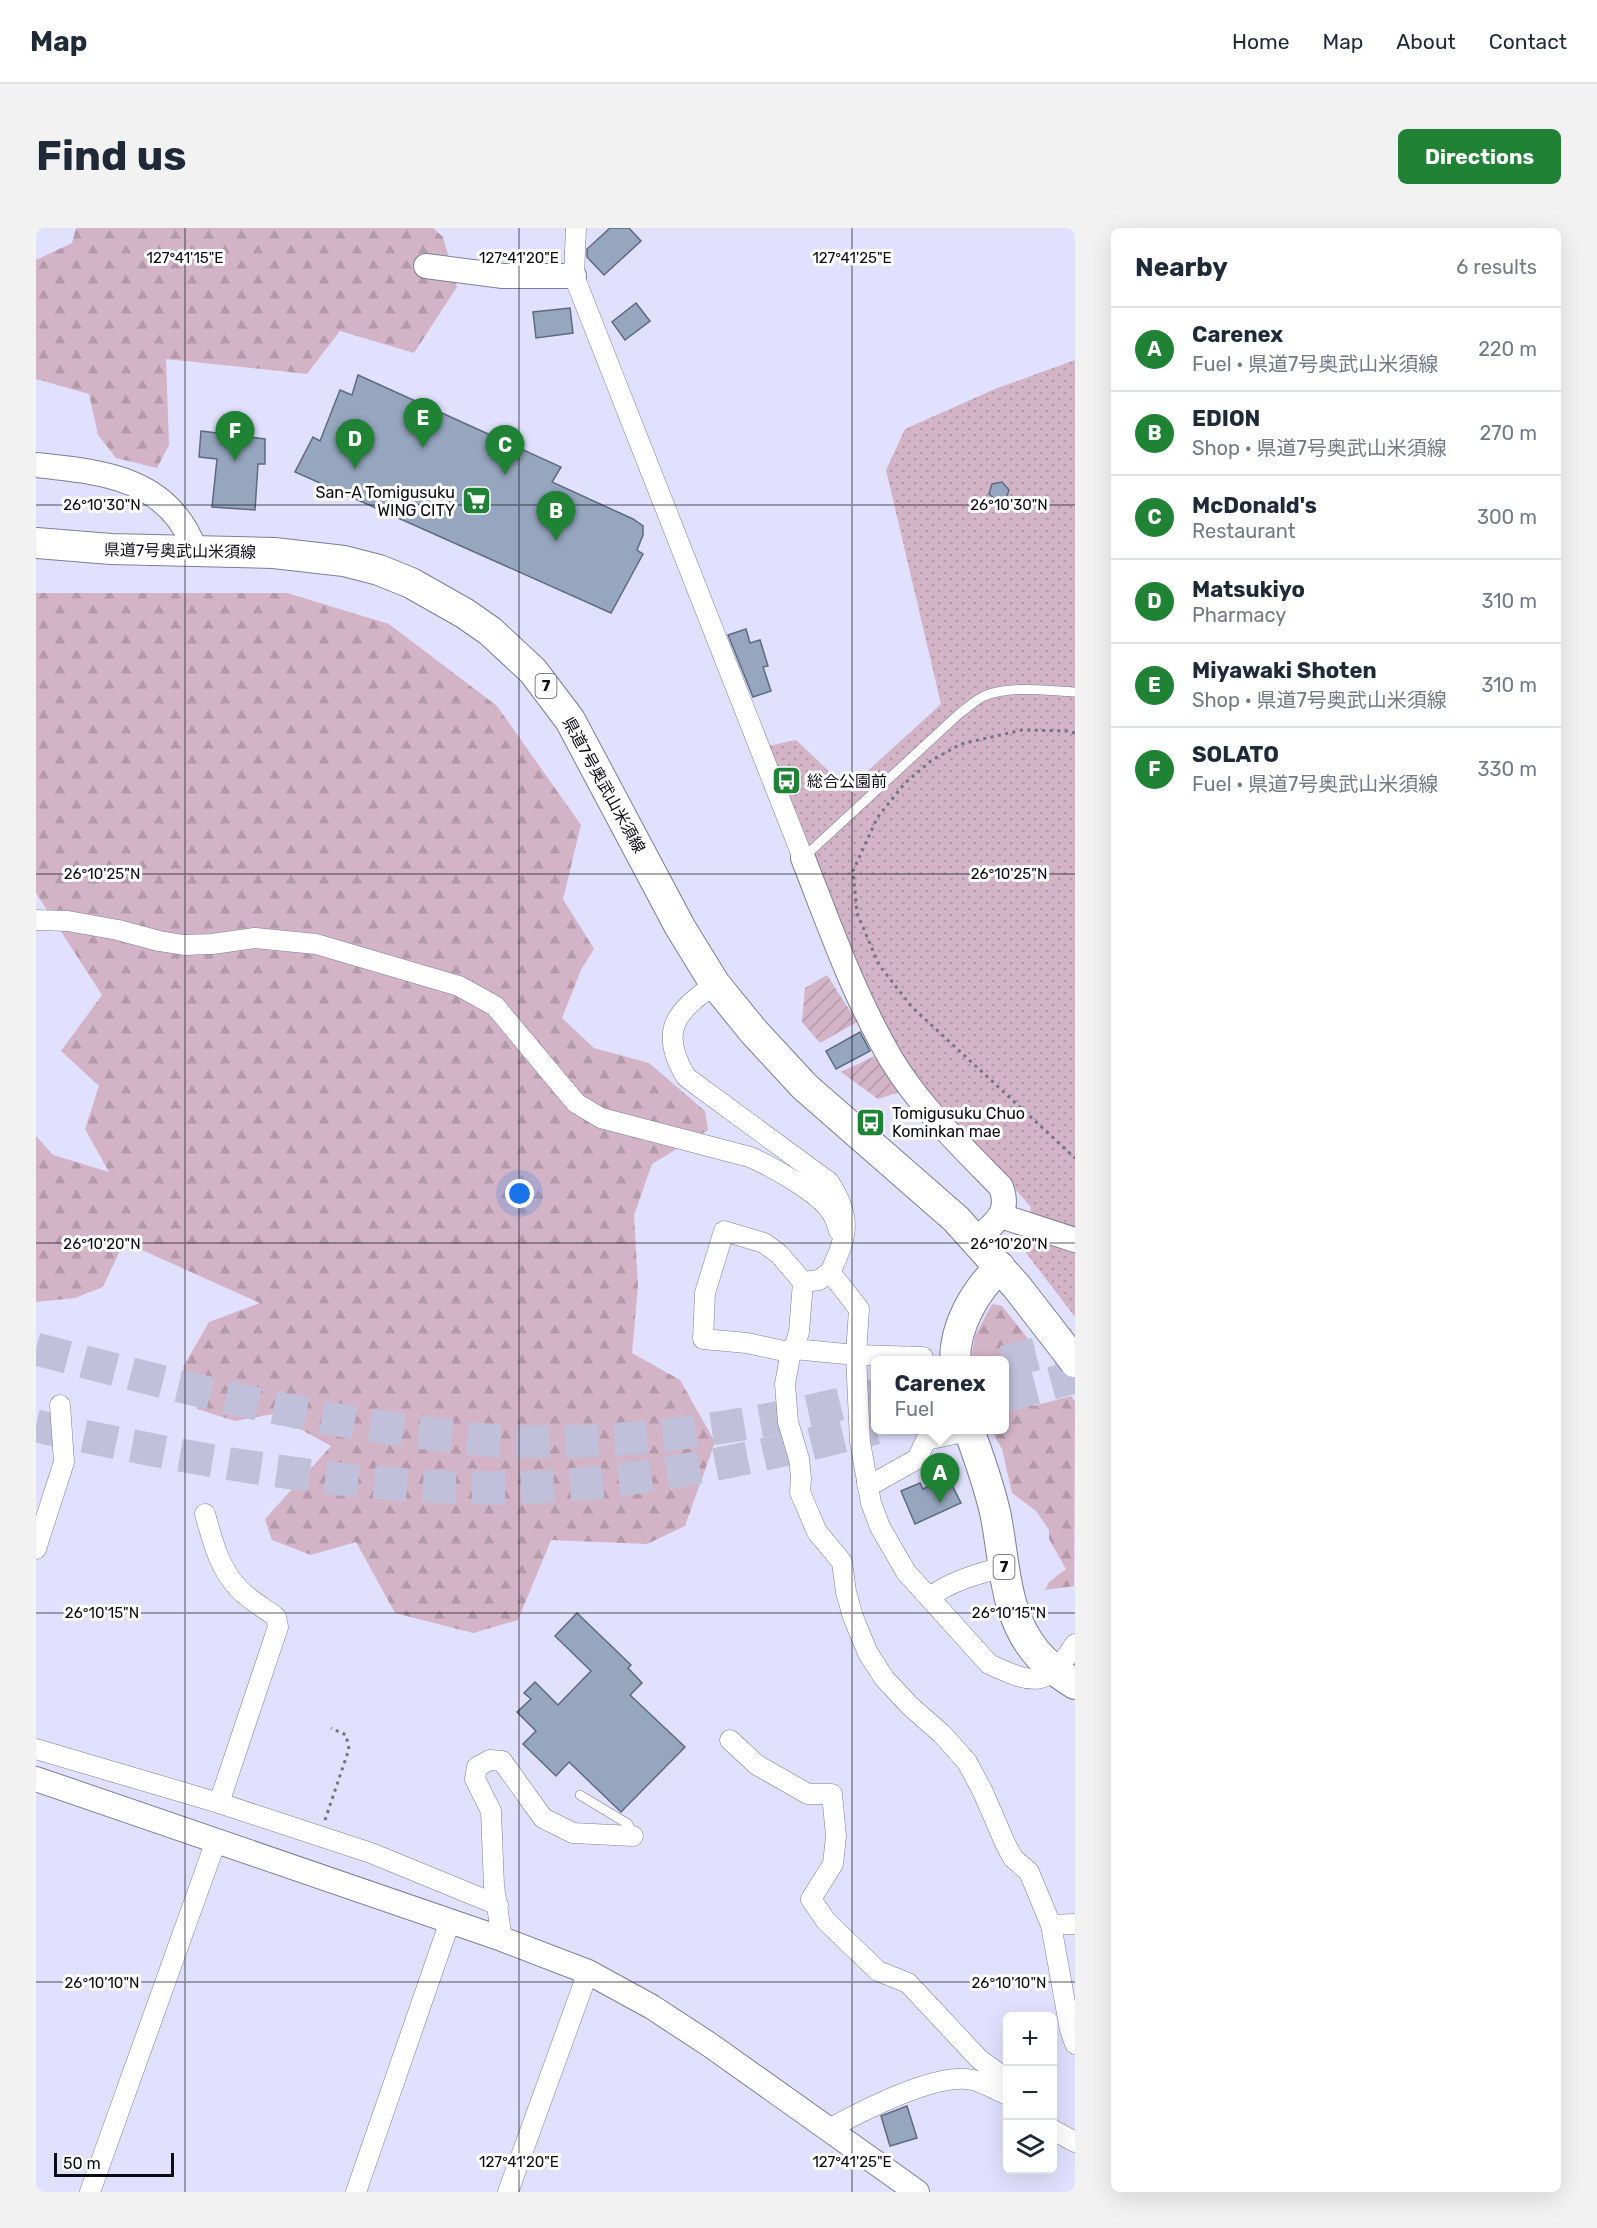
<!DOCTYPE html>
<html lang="en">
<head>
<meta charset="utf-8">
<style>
	body { margin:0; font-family:Rubik,"Noto Sans JP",sans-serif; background:#f2f2f3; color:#1f2937 }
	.controls { position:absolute; right:18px; bottom:18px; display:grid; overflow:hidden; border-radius:9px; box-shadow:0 6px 24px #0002 }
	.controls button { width:54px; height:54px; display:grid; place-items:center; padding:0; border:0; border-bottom:2px solid #e0e1e3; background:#fff; color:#1f2937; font:30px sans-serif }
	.scale { position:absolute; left:18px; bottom:15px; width:120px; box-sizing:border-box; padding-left:6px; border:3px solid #0c0b15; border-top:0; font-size:16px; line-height:21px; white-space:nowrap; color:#0c0b15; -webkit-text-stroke:4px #fff; paint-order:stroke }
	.you { position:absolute; left:484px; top:966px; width:21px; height:21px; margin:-15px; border:4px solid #fff; border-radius:50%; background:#1a73e8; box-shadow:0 0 0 9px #1a73e833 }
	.badge { display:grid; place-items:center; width:39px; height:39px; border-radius:50%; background:#1f8235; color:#fff; font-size:20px; font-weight:700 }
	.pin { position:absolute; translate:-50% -50px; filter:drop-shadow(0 2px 3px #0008) }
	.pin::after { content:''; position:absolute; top:32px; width:21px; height:18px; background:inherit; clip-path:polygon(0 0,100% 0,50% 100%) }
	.popup { position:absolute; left:835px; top:1128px; width:138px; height:78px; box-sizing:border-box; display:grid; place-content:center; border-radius:9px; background:#fff; filter:drop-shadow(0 2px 4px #0005); font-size:20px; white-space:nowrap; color:#747a83 }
	.popup b { font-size:22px; color:#1f2937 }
	.popup::after { content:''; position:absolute; left:50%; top:100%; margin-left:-12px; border:12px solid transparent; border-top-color:#fff }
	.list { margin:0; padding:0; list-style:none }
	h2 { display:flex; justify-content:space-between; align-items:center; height:78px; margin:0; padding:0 24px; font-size:26px }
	h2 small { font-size:20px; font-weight:400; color:#747a83 }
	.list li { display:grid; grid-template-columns:39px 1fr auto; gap:18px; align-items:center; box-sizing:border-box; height:84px; padding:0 24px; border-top:2px solid #e0e1e3 }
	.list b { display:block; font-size:22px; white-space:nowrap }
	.list p { margin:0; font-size:20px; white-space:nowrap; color:#747a83 }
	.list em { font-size:20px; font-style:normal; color:#747a83 }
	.icon { flex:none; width:33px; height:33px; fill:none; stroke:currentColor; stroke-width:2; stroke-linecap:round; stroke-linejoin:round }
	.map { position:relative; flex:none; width:1039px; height:1964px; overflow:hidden; border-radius:9px }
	header { display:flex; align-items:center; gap:36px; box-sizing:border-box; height:84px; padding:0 30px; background:#fff; border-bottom:2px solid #e0e1e3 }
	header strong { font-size:28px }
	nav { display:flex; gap:33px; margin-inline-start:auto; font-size:21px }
	.intro { display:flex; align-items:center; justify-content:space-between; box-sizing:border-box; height:144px; padding:0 36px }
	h1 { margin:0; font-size:42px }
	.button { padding:15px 27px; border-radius:9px; background:#1f8235; color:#fff; font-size:21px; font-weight:700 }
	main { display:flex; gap:36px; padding:0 36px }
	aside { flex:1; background:#fff; border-radius:9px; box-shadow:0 6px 24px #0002 }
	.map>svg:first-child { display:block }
	.forest { fill:url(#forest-firs) }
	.park { fill:url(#park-dots) }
	.garden { fill:url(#garden-furrows) }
	.building { fill:#96a6bf; stroke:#5c6b81; stroke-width:1.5 }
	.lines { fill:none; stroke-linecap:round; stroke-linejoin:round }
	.motorway-tunnel { stroke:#c1c0db; stroke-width:33; stroke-dasharray:33 16; stroke-linecap:butt }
	.service-casing { stroke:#7e7d98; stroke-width:10 }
	.minor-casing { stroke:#7e7d98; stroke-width:21 }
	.tertiary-casing { stroke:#7e7d98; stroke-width:26 }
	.primary-casing { stroke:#7e7d98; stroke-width:32 }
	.path { stroke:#727185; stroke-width:3; stroke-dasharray:3 4.5; stroke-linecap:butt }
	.service { stroke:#fff; stroke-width:9 }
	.minor { stroke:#fff; stroke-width:20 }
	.tertiary { stroke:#fff; stroke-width:24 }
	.primary { stroke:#fff; stroke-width:30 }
	.primary-bridge-casing { stroke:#7e7d98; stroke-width:32; stroke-linecap:butt }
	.primary-bridge { stroke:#fff; stroke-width:30 }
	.ticks { fill:none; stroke:#0c0b15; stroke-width:1.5; stroke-opacity:0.45 }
	.labels { text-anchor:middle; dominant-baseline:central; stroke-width:6; stroke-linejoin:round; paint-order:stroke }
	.shield { fill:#fff; stroke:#55545b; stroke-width:1.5 }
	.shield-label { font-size:15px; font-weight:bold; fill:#0c0b15 }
	.poi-label { font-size:16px; fill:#0c0b15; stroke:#fff; text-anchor:start }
	.street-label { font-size:16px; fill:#0c0b15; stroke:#fff }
	.ticks-label { font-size:15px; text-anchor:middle; fill:#0c0b15; stroke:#fff; stroke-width:6; stroke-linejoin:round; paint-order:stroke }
</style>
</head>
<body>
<header>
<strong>Map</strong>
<nav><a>Home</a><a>Map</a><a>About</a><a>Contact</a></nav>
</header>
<div class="intro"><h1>Find us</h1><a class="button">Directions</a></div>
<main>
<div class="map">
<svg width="1039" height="1964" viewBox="0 0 1039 1964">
	<defs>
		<pattern id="forest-firs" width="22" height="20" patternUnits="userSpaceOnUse" patternTransform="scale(1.5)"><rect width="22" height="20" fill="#d3b4c6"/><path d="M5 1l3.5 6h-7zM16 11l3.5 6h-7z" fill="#b499a9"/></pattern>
		<pattern id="park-dots" width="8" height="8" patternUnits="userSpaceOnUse" patternTransform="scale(1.5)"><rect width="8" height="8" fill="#d3b4c6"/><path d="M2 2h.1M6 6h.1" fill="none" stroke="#b499a9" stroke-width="1.8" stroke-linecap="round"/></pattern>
		<pattern id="garden-furrows" width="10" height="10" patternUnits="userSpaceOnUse" patternTransform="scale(1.5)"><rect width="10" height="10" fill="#d3b4c6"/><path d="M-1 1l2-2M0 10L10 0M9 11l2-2" fill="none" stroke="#b499a9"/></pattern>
	</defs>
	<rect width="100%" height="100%" fill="#e1e0fe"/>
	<g class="forest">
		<path d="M40,0H397L407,9L421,59L378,125L304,103L271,146L130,131L133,217L121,240L80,230L62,207L53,166L0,151V32L36,15Z"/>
		<path d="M0,365H251L353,396L461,478L545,597L527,671L558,721L545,742L526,790L558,820L613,835L669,883L672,902L616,936L598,987L602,1058L596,1125L644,1152L679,1214L649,1298L611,1316L515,1312L482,1392L437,1405L359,1385L320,1314L275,1327L236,1312L229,1291L295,1218L237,1186L199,1193L161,1181L147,1139L173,1094L224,1075L88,1014L67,1059L39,1070L0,1074V908L17,927L73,944L49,901L63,858L25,823L66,767L0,665Z"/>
		<path d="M956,1076L966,1078L999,1119L977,1127L997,1178L1035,1168L1039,1173L1038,1358L1009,1362L1013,1354L1030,1341L1013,1311V1302L1000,1283L976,1265L966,1221L955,1202H968V1132H935L939,1108Z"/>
	</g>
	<path class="park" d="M1039,132V1089L990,1025L995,979L862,830L814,731L732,518L760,512L812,561L905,476L850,242L869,201L959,161Z"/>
	<g class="garden">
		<path d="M791,747L821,794L784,815L766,794L769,760Z"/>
		<path d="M839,828L864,864L842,871L805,844Z"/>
	</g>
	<g class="building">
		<path d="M574,0H593L605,13L568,47L551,29V21Z"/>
		<path d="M600,75L614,93L589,112L576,94Z"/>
		<path d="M534,80L537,105L500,110L497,84Z"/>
		<path d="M322,147L525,239L516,254L597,291L607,298V307L601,322L607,326L575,385L259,244L277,209L284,213L304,162L316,167Z"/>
		<path d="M165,203L229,211V236H222L219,282L176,279L181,231L163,229Z"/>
		<path d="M966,254L973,262L970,271L961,273L953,266L956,256Z"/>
		<path d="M710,401L714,415L724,412L732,438L727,439L735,463L717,469L692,407Z"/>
		<path d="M824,804L834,823L800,841L790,823Z"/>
		<path d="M912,1249L925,1275L879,1296L865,1263L884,1255L887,1261Z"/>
		<path d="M541,1385L595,1437L592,1440L606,1455L594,1467L649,1519L585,1584L533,1534L520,1548L487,1516L500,1503L481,1484L495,1471L488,1465L499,1454L522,1477L555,1443L519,1408Z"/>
		<path d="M871,1878L881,1910L854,1918L845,1888Z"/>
	</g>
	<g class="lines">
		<g class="motorway-tunnel">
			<path d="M0,1121C129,1155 258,1189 390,1205C416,1208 441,1212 467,1213C592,1218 719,1199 840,1167"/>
			<path d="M968,1134L1039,1116"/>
			<path d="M968,1168L1039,1149"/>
			<path d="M0,1198C151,1230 303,1260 459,1260C587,1260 715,1231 840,1200"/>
		</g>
		<defs>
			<g id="service">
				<path d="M767,630L924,485C932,479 940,472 948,468C976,457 1010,463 1039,464"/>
				<path d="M544,1567L592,1596L597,1608"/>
			</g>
			<g id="minor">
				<path d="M540,0L538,48L767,630"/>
				<path d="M0,692L32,693L82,702L123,713L148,717L176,716L219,710L280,716L423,758L459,778L540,875L565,890L714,929C735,938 779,963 793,981C798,987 801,995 803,1003"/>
				<path d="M679,756C640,784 622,802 650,849L793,954C816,989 812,1008 794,1044L823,1081L820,1127L824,1214L835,1275L844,1299L870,1344L953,1436C1000,1458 1011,1459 1039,1416"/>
				<path d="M767,1054L763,1104L758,1121L748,1123L711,1115L667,1111L669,1065L688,1003L728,1015L743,1026L767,1054L783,1052L794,1044"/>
				<path d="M887,1129L820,1127L758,1121L754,1129L749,1156L752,1194L763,1231L765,1250L764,1264L781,1304L806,1334L810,1364L817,1389L832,1425L848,1450L874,1478L906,1506L931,1534L947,1564L969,1615L977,1630L993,1644L1015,1697L1034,1802L1039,1816"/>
				<path d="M831,1256L840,1254L881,1231L890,1212L933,1203"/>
				<path d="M169,1286C176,1311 183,1340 202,1360C212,1371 228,1380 240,1389L242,1399L183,1575"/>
				<path d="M0,1321L28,1234L24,1177"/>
				<path d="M894,1370C909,1355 948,1343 968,1340"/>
				<path d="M694,1512L721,1537L772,1566H796L800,1608L797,1636L775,1671L790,1693L842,1743L872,1755L943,1831L972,1852"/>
				<path d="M0,1521L183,1575L335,1625L462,1677"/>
				<path d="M1015,1697L1039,1696"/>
				<path d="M466,1711L458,1658L455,1583L439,1551L441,1539L454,1532L466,1533L507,1590L537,1605L597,1608"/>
				<path d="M793,1901C824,1884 902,1843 937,1852C949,1855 961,1863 972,1867"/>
				<path d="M1017,1902L1039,1914"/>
				<path d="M54,1964L180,1613"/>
				<path d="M320,1964L414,1693"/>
				<path d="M472,1964L552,1744"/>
			</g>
			<g id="tertiary">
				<path d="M390,38L467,48H538"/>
				<path d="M0,237C67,244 133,250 159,322"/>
				<path d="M767,630C794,699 818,768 855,831C884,879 926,919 965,959C975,986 958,995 940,1012"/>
				<path d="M965,988L1039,1012"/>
				<path d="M0,1551L466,1711L552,1744L616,1779L674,1817L881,1964"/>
			</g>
			<g id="primary">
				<path d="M0,315L75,321L238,325L308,333L343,342L375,355L428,385L454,403L497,443L534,492L644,699L679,756L718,804L769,859L920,991L981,1059L1012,1099"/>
				<path d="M919,1132C919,1097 939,1063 964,1039"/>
				<path d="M933,1202C943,1230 954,1259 960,1289C969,1335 968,1386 1000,1424C1010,1437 1025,1447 1039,1456"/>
			</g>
		</defs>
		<use href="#service" class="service-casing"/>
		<use href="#minor" class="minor-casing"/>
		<use href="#tertiary" class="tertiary-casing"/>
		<use href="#primary" class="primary-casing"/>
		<g class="path">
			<path d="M1039,505L1031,503L986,502L925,516L896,532L869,555L841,590L817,643L821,685L843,737L876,779L1039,930"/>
			<path d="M289,1592L313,1521L310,1507L295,1500"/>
		</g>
		<use href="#service" class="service"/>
		<use href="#minor" class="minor"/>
		<use href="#tertiary" class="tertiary"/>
		<use href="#primary" class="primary"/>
		<defs>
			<path id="primary-bridge" d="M1012,1099L1039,1134"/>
		</defs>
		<use href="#primary-bridge" class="primary-bridge-casing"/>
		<use href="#primary-bridge" class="primary-bridge"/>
	</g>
	<path class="ticks" d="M149,0V1964M483,0V1964M816,0V1964M0,277H1039M0,646H1039M0,1015H1039M0,1385H1039M0,1754H1039"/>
	<defs>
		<symbol id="supermarket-square" viewBox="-11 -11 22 22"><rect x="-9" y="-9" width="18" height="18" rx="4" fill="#1f8235" stroke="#fff"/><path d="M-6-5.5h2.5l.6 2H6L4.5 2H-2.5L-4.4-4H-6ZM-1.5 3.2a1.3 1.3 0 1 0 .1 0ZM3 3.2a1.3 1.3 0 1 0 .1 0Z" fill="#fff"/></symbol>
		<symbol id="bus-square" viewBox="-11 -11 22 22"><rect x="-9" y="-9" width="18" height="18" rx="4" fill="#1f8235" stroke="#fff"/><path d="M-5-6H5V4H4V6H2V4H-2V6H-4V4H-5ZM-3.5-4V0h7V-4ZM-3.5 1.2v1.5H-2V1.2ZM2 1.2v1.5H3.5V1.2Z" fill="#fff"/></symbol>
	</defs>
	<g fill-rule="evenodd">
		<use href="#supermarket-square" x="424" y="256" width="33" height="33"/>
		<use href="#bus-square" x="734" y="536" width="33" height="33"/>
		<use href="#bus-square" x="818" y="878" width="33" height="33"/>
	</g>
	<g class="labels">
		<g class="shield">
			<rect x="499.5" y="446" width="21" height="24" rx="4.5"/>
			<rect x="957.5" y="1327" width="21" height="24" rx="4.5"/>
		</g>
		<g class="shield-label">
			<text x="510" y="458">7</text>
			<text x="968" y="1339">7</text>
		</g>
		<g class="poi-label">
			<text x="419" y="264" text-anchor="end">San-A Tomigusuku<tspan x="419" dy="18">WING CITY</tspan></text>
			<text x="771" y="553">総合公園前</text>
			<text x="856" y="885">Tomigusuku Chuo<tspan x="856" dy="18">Kominkan mae</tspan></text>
		</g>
		<g class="street-label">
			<text transform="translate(144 323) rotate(1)">県道7号奥武山米須線</text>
			<text transform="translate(568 557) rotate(61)">県道7号奥武山米須線</text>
		</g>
	</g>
	<g class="ticks-label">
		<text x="149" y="35">127°41'15"E</text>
		<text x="483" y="35">127°41'20"E</text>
		<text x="816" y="35">127°41'25"E</text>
		<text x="66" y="282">26°10'30"N</text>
		<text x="973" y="282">26°10'30"N</text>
		<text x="66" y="651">26°10'25"N</text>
		<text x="973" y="651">26°10'25"N</text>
		<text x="66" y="1021">26°10'20"N</text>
		<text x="973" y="1021">26°10'20"N</text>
		<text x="66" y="1390">26°10'15"N</text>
		<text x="973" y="1390">26°10'15"N</text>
		<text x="66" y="1760">26°10'10"N</text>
		<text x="973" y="1760">26°10'10"N</text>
		<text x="483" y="1939">127°41'20"E</text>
		<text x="816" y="1939">127°41'25"E</text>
	</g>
</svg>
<div class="controls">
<button>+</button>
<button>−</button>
<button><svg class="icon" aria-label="layers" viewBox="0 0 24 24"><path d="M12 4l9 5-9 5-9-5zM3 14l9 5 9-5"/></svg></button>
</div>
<div class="scale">50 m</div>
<div class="you"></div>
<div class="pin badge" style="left:904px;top:1275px">A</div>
<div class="popup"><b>Carenex</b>Fuel</div>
<div class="pin badge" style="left:520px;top:313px">B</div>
<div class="pin badge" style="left:469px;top:247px">C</div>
<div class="pin badge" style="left:319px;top:241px">D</div>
<div class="pin badge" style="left:387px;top:220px">E</div>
<div class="pin badge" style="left:199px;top:233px">F</div>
</div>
<aside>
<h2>Nearby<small>6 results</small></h2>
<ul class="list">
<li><span class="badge">A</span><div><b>Carenex</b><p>Fuel · 県道7号奥武山米須線</p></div><em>220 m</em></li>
<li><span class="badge">B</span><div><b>EDION</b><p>Shop · 県道7号奥武山米須線</p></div><em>270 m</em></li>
<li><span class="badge">C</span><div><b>McDonald's</b><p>Restaurant</p></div><em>300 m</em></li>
<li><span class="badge">D</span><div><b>Matsukiyo</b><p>Pharmacy</p></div><em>310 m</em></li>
<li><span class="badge">E</span><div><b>Miyawaki Shoten</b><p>Shop · 県道7号奥武山米須線</p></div><em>310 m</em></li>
<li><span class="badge">F</span><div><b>SOLATO</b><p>Fuel · 県道7号奥武山米須線</p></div><em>330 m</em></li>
</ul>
</aside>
</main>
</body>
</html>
